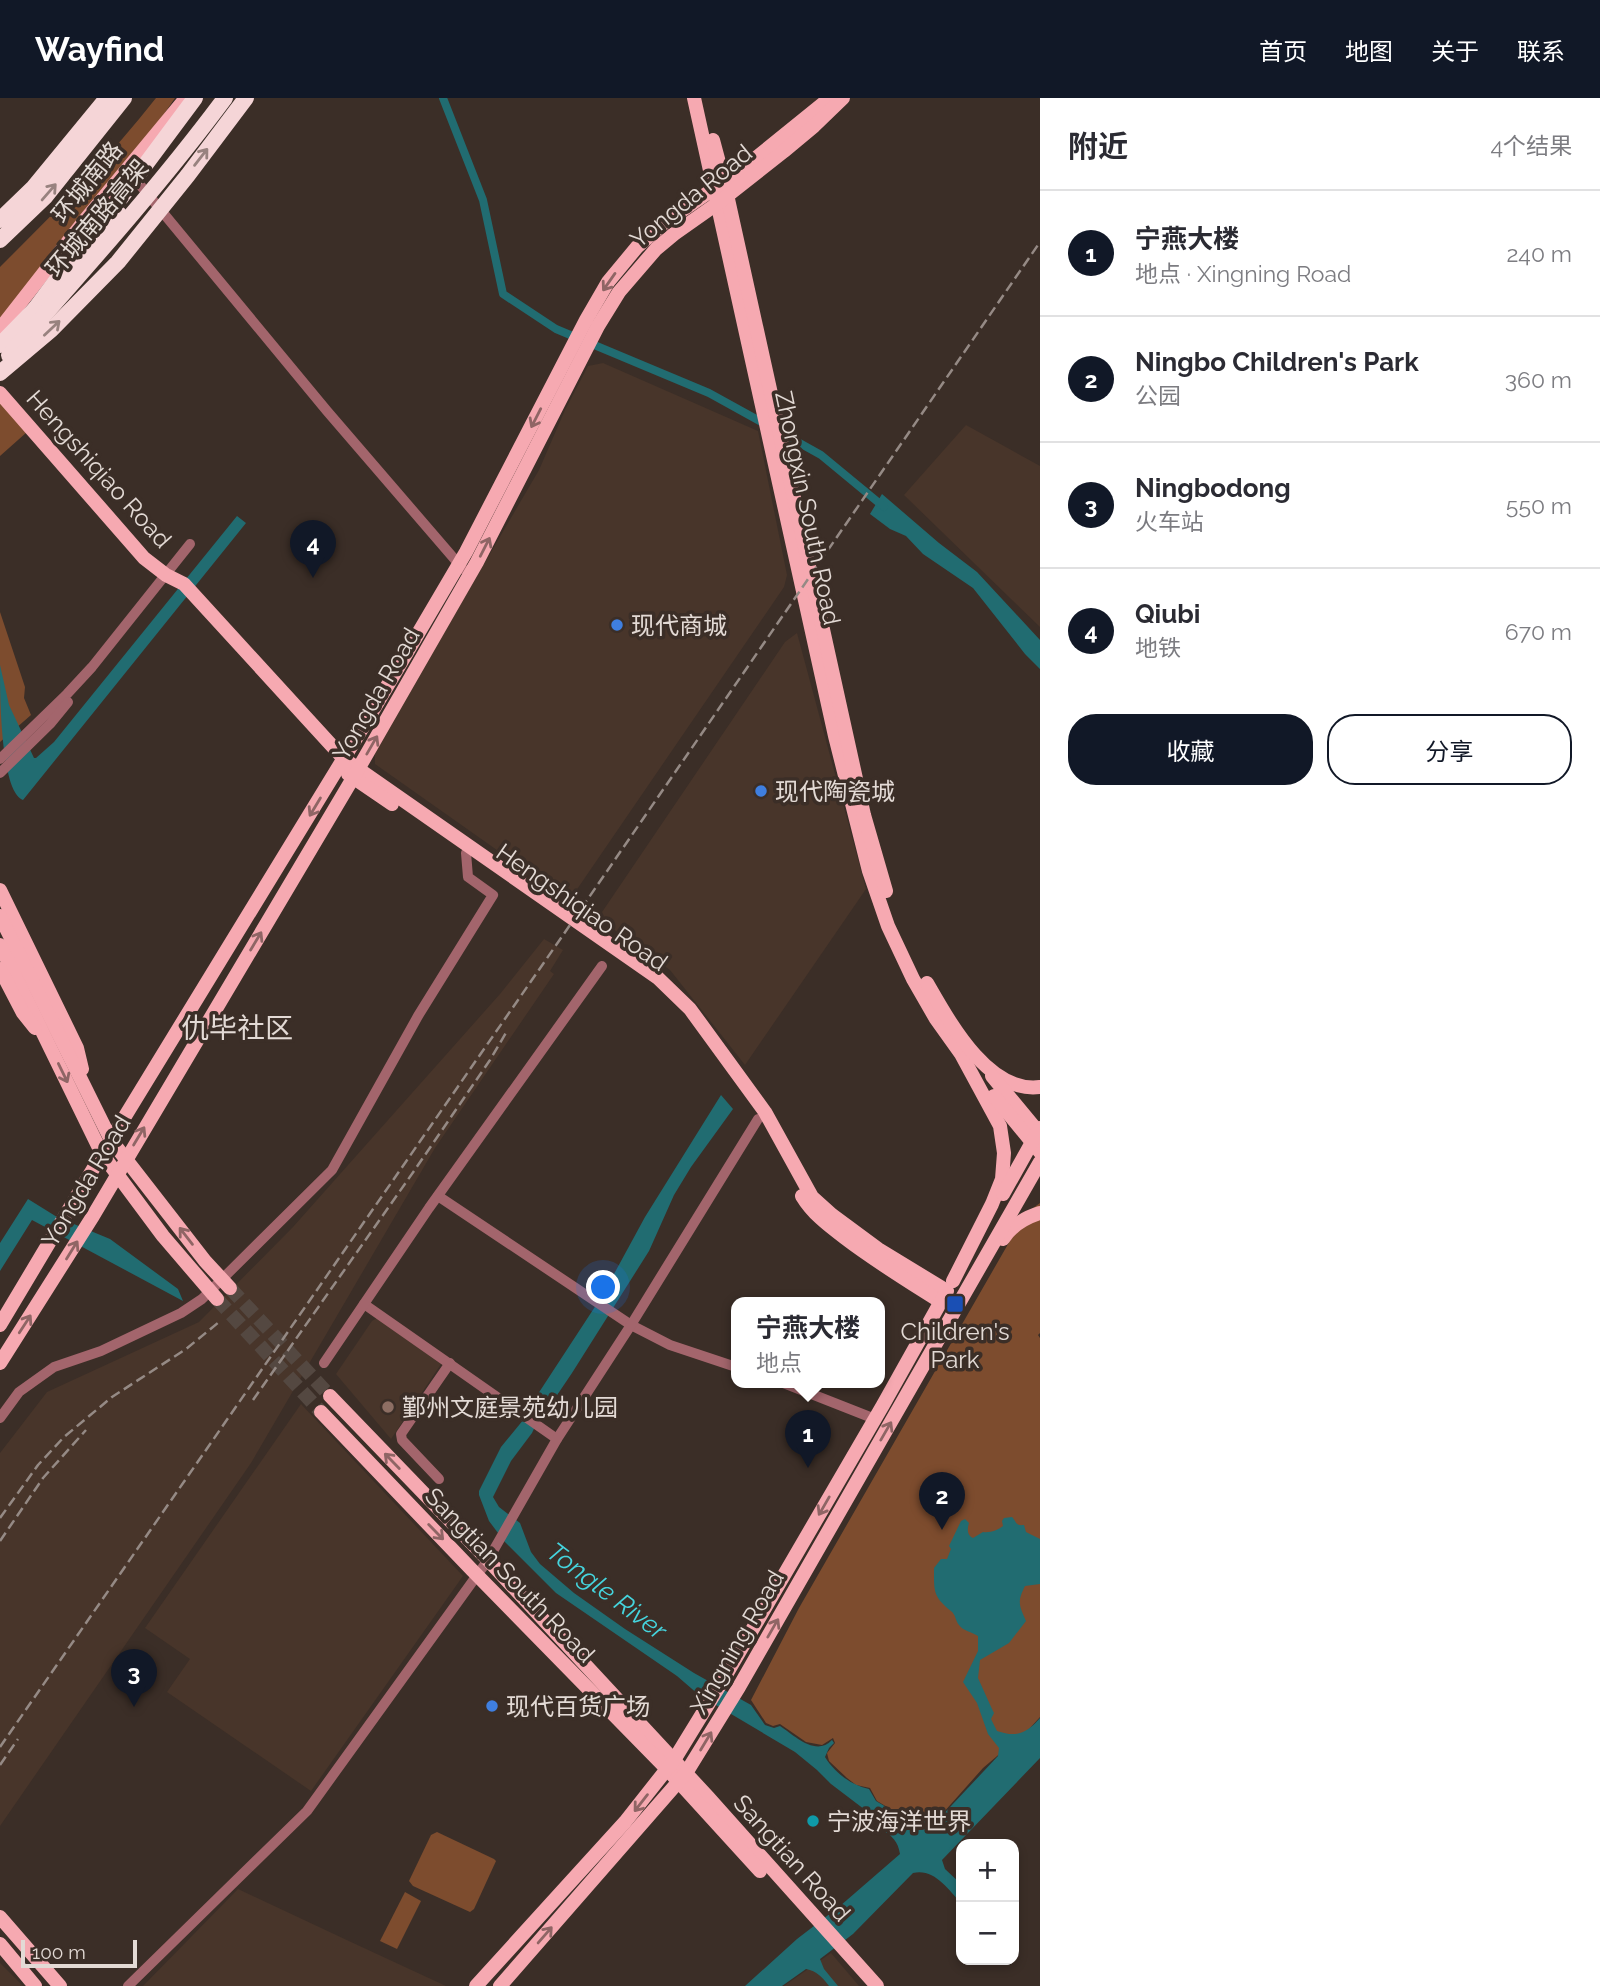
<!DOCTYPE html>
<html lang="zh">
<head>
<meta charset="utf-8">
<style>
	body { margin:0; font-family:Raleway,"Noto Sans SC",sans-serif; background:#f7f7f7; color:#2b2b33 }
	.controls { position:absolute; right:21px; bottom:21px; display:grid; overflow:hidden; border-radius:14px; box-shadow:0 4px 10px #0003 }
	.controls button { width:63px; height:63px; display:grid; place-items:center; padding:0; border:0; border-bottom:2px solid #e1e1e2; background:#fff; color:#2b2b33; font:35px sans-serif }
	.scale { position:absolute; left:21px; bottom:18px; width:116px; box-sizing:border-box; padding-left:7px; border:4px solid #e3dad5; border-top:0; font-size:19px; line-height:24px; white-space:nowrap; color:#e3dad5; -webkit-text-stroke:5px #3b2e27; paint-order:stroke }
	.you { position:absolute; left:604px; top:1190px; width:24px; height:24px; margin:-18px; border:5px solid #fff; border-radius:50%; background:#1a73e8; box-shadow:0 0 0 10px #1a73e833 }
	.badge { display:grid; place-items:center; width:46px; height:46px; border-radius:50%; background:#111827; color:#fff; font-size:23px; font-weight:700 }
	.pin { position:absolute; translate:-50% -58px; filter:drop-shadow(0 2px 4px #0008) }
	.pin::after { content:''; position:absolute; top:37px; width:24px; height:21px; background:inherit; clip-path:polygon(0 0,100% 0,50% 100%) }
	.popup { position:absolute; left:731px; top:1199px; width:154px; height:91px; box-sizing:border-box; display:grid; place-content:center; border-radius:14px; background:#fff; filter:drop-shadow(0 2px 5px #0005); font-size:23px; white-space:nowrap; color:#7c7c81 }
	.popup b { font-size:26px; color:#2b2b33 }
	.popup::after { content:''; position:absolute; left:50%; top:100%; margin-left:-14px; border:14px solid transparent; border-top-color:#fff }
	.list { margin:0; padding:0; list-style:none }
	h2 { display:flex; justify-content:space-between; align-items:center; height:91px; margin:0; padding:0 28px; font-size:30px }
	h2 small { font-size:23px; font-weight:400; color:#7c7c81 }
	.list li { display:grid; grid-template-columns:46px 1fr auto; gap:21px; align-items:center; box-sizing:border-box; height:126px; padding:0 28px; border-top:2px solid #e1e1e2 }
	.list b { display:block; font-size:26px; white-space:nowrap }
	.list p { margin:0; font-size:23px; white-space:nowrap; color:#7c7c81 }
	.list em { font-size:23px; font-style:normal; color:#7c7c81 }
	.actions { display:flex; gap:14px; padding:21px 28px }
	.actions a { flex:1; padding:16px 0; border:2px solid #111827; border-radius:28px; text-align:center; font-size:24px; color:#111827 }
	.actions .main { background:#111827; color:#fff }
	.map { position:relative; flex:none; width:1040px; height:1888px; overflow:hidden }
	header { display:flex; align-items:center; gap:42px; box-sizing:border-box; height:98px; padding:0 35px; background:#111827; color:#fff }
	header strong { font-size:33px }
	nav { display:flex; gap:38px; margin-inline-start:auto; font-size:24px }
	main { display:flex }
	aside { flex:1; background:#fff }
	.map>svg:first-child { display:block }
	.built { fill:#48352a }
	.green { fill:#7d4c2e }
	.water { fill:#216c71 }
	.lines { fill:none; stroke-linecap:round; stroke-linejoin:round }
	.canal { stroke:#216c71; stroke-width:8 }
	.major-tunnel { stroke:#544841; stroke-width:14; stroke-dasharray:14 7; stroke-linecap:butt }
	.minor { stroke:#a3656c; stroke-width:10 }
	.major { stroke:#f6a9b1; stroke-width:14 }
	.highway { stroke:#f5d5d7; stroke-width:16 }
	.rail { stroke:#958a85; stroke-width:2.5; stroke-dasharray:10 5; stroke-linecap:butt }
	.oneway { stroke:#98827f }
	.oneway2 { stroke:#8f6565 }
	.shop-dot { fill:#3f7fe0; stroke:#3b2e27; stroke-width:2.5 }
	.transit-dot { fill:#1a4fb4; stroke:#3b2e27; stroke-width:2.5 }
	.education-dot { fill:#8d6e63; stroke:#3b2e27; stroke-width:2.5 }
	.culture-dot { fill:#0f9aa8; stroke:#3b2e27; stroke-width:2.5 }
	.labels { text-anchor:middle; dominant-baseline:central; stroke-width:7; stroke-linejoin:round; paint-order:stroke }
	.street-label { font-size:24px; fill:#e3dad5; stroke:#3b2e27 }
	.poi-label { font-size:24px; fill:#e3dad5; stroke:#3b2e27; text-anchor:start }
	.water-label { font-size:26px; font-style:italic; fill:#45d4dd; stroke:#3b2e27 }
	.quarter-label { font-size:28px; fill:#e3dad5; stroke:#3b2e27 }
</style>
</head>
<body>
<header>
<strong>Wayfind</strong>
<nav><a>首页</a><a>地图</a><a>关于</a><a>联系</a></nav>
</header>
<main>
<div class="map">
<svg width="1040" height="1888" viewBox="0 0 1040 1888">
	<rect width="100%" height="100%" fill="#3b2e27"/>
	<g class="built">
		<path d="M603,265L758,333L787,477L784,489L569,803L375,666V652L539,372L565,312L588,268Z"/>
		<path d="M966,327L1040,368V529L904,397Z"/>
		<path d="M797,535L866,791L745,967L670,872L598,820L785,544Z"/>
		<path d="M544,841L563,852L550,873L554,876L435,1050L251,1365L0,1728V1355L47,1294L199,1224L293,1129L500,896Z"/>
		<path d="M377,1220L441,1266L391,1341L336,1276L372,1223Z"/>
		<path d="M301,1306L463,1478L311,1693L167,1594L190,1561L145,1530Z"/>
		<path d="M238,1791L351,1844L446,1888H143Z"/>
		<path d="M831,1855L859,1888H784Z"/>
		<path d="M0,1865L23,1888H0Z"/>
	</g>
	<g class="green">
		<path d="M156,0H175L148,39L0,221V169C54,115 109,60 156,0Z"/>
		<path d="M0,303L27,334L0,358Z"/>
		<path d="M0,514L25,589L24,600L31,617L0,644Z"/>
		<path d="M1040,1105V1235L1038,1237L1040,1240V1619L1030,1630L983,1670L935,1724L914,1722L904,1719L877,1703L870,1690L856,1687L847,1680L829,1663L827,1655L835,1645L833,1640L822,1647L806,1644L780,1626L773,1628L766,1625L751,1602L799,1510L1015,1134L1029,1113Z"/>
		<path d="M437,1734L494,1761L496,1763L474,1811L470,1814L413,1788L409,1783L431,1737Z"/>
		<path d="M405,1794L421,1803L397,1851L380,1843Z"/>
	</g>
	<g class="water">
		<path d="M882,396L939,445L977,474L1040,542V571L1025,556L973,490L923,456L906,438L890,431L870,416Z"/>
		<path d="M237,418L246,425L23,702C0,694 0,593 0,567L9,607L34,660H36L54,644Z"/>
		<path d="M721,997L733,1011L691,1069L674,1097L649,1153L572,1275L547,1312L539,1320L532,1335L511,1363L493,1399L499,1409L520,1425L531,1454L540,1466L574,1495L625,1531L694,1575L751,1607L765,1627L774,1630L780,1628C795,1638 816,1659 832,1642L834,1645L829,1650L825,1659C835,1675 851,1687 869,1691L876,1703L903,1719L914,1723L936,1724L998,1658L999,1650L988,1636L977,1605L963,1584L978,1553V1538C972,1534 963,1533 959,1527C955,1522 956,1517 951,1513C933,1498 934,1494 934,1470L941,1461H947L951,1451L949,1448L961,1423L965,1421L969,1425C967,1431 967,1437 973,1440L983,1434C990,1435 998,1432 1003,1428L1002,1423L1004,1420L1012,1419C1017,1424 1015,1428 1024,1427L1026,1434L1040,1441V1486L1025,1488C1017,1504 1019,1507 1026,1523L1009,1545L980,1562L978,1580L992,1611L994,1615L991,1621L997,1633C1017,1640 1027,1635 1040,1620V1660L942,1762L945,1771L961,1786V1805C948,1791 934,1770 913,1775L853,1836L820,1861L824,1871L838,1888H829C822,1879 817,1873 806,1871L782,1888H745L797,1841L840,1808L900,1756C898,1743 892,1738 881,1731V1724L831,1686L817,1672L795,1654L699,1597L677,1578L556,1495L504,1443L489,1423L479,1397V1393L501,1349L524,1321L534,1302L602,1198L645,1119Z"/>
		<path d="M28,1101L57,1119L110,1141L178,1191L183,1203L32,1122L0,1173V1145Z"/>
	</g>
	<g class="lines">
		<g class="canal">
			<path d="M443,0L483,102L503,196L556,231L709,295L767,327"/>
			<path d="M778,333L821,357L884,409"/>
		</g>
		<g class="major-tunnel">
			<path d="M230,1190L330,1298"/>
			<path d="M217,1201L321,1314"/>
		</g>
		<g class="minor">
			<path d="M131,76L327,313L463,471"/>
			<path d="M0,661L67,596L92,569L190,446"/>
			<path d="M0,675L50,626L68,604"/>
			<path d="M438,1098L631,1227L670,1247L736,1269"/>
			<path d="M364,1206L557,1341"/>
			<path d="M324,1265L429,1110L602,868"/>
			<path d="M781,1284L875,1321"/>
			<path d="M0,1320L19,1294L54,1269L101,1253L181,1215L202,1201L332,1072L418,918L493,797L468,779L466,755"/>
			<path d="M439,1381L402,1342L401,1336L450,1265"/>
			<path d="M128,1888L307,1713L488,1462L557,1341L631,1227L758,1021"/>
		</g>
		<g class="major">
			<path d="M694,0L835,638L869,773L888,828L913,881L936,921L961,956L1000,1028L1004,1055L1002,1081L992,1106L953,1183"/>
			<path d="M713,42L724,83L864,717L886,793"/>
			<path d="M0,231L85,122L186,0"/>
			<path d="M0,295L144,460L166,477L184,486L344,661L658,880L690,911L765,1014L812,1099L832,1117L878,1151L947,1193"/>
			<path d="M348,676L392,706"/>
			<path d="M0,792L77,950L82,971"/>
			<path d="M0,818L111,1042L205,1163L230,1190"/>
			<path d="M0,847L102,1056L163,1138L217,1201"/>
			<path d="M0,871L23,915L35,930"/>
			<path d="M927,885C949,923 988,996 1040,989"/>
			<path d="M992,978L1040,1036"/>
			<path d="M994,998L1040,1054"/>
			<path d="M1003,1096L1040,1030"/>
			<path d="M802,1098C813,1116 828,1127 845,1140C875,1163 908,1183 941,1204"/>
			<path d="M1003,1141C1012,1127 1024,1120 1040,1115"/>
			<path d="M0,1227L102,1056L369,619L466,454L586,222L608,184L637,149L664,125L741,72L830,0"/>
			<path d="M0,1265L93,1118L353,680L477,464L598,228L619,194L656,151L674,136L718,105L784,53L814,28L843,0"/>
			<path d="M330,1298L488,1462L708,1699L877,1888"/>
			<path d="M321,1314L472,1472L667,1671L760,1773"/>
			<path d="M0,1819L60,1888"/>
			<path d="M0,1846L35,1888"/>
			<path d="M476,1888L625,1724L674,1662L723,1582L883,1307L944,1198"/>
			<path d="M500,1888L686,1675L739,1589L1040,1064"/>
		</g>
		<g class="highway">
			<path d="M105,121L195,0"/>
			<path d="M0,122L33,90L107,0"/>
			<path d="M0,142L45,99L124,0"/>
			<path d="M76,165L119,116"/>
			<path d="M32,215L79,152"/>
			<path d="M0,247L38,208"/>
			<path d="M9,257C83,173 158,90 225,0"/>
			<path d="M0,275L51,232L118,164L188,77L246,0"/>
		</g>
		<g class="rail">
			<path d="M253,1302L414,1073L490,962L507,933"/>
			<path d="M0,1420L38,1367L64,1339L112,1299L186,1251L219,1224"/>
			<path d="M0,1443L43,1380L86,1332"/>
			<path d="M0,1649L561,840L1040,144"/>
			<path d="M0,1667L18,1641"/>
		</g>
	</g>
	<defs><path id="oneway-shaft" d="M-6 0H5M1.5-3L5.5 0L1.5 3" fill="none" stroke-width="1.6" stroke-linecap="round" stroke-linejoin="round" transform="scale(1.75)"/></defs>
	<g class="oneway">
		<use href="#oneway-shaft" transform="translate(201 59) rotate(-52)"/>
		<use href="#oneway-shaft" transform="translate(49 94) rotate(-49)"/>
		<use href="#oneway-shaft" transform="translate(52 230) rotate(-43)"/>
	</g>
	<g class="oneway2">
		<use href="#oneway-shaft" transform="translate(609 184) rotate(125)"/>
		<use href="#oneway-shaft" transform="translate(536 320) rotate(117)"/>
		<use href="#oneway-shaft" transform="translate(485 449) rotate(-63)"/>
		<use href="#oneway-shaft" transform="translate(372 647) rotate(-60)"/>
		<use href="#oneway-shaft" transform="translate(315 709) rotate(121)"/>
		<use href="#oneway-shaft" transform="translate(256 843) rotate(-59)"/>
		<use href="#oneway-shaft" transform="translate(63 975) rotate(64)"/>
		<use href="#oneway-shaft" transform="translate(139 1038) rotate(-59)"/>
		<use href="#oneway-shaft" transform="translate(186 1138) rotate(-128)"/>
		<use href="#oneway-shaft" transform="translate(72 1152) rotate(-58)"/>
		<use href="#oneway-shaft" transform="translate(25 1226) rotate(-57)"/>
		<use href="#oneway-shaft" transform="translate(886 1333) rotate(-60)"/>
		<use href="#oneway-shaft" transform="translate(392 1363) rotate(-134)"/>
		<use href="#oneway-shaft" transform="translate(824 1408) rotate(120)"/>
		<use href="#oneway-shaft" transform="translate(436 1434) rotate(46)"/>
		<use href="#oneway-shaft" transform="translate(773 1530) rotate(-60)"/>
		<use href="#oneway-shaft" transform="translate(706 1643) rotate(-59)"/>
		<use href="#oneway-shaft" transform="translate(641 1705) rotate(128)"/>
		<use href="#oneway-shaft" transform="translate(545 1837) rotate(-49)"/>
	</g>
	<g class="shop-dot">
		<circle cx="617" cy="527" r="7"/>
		<circle cx="761" cy="693" r="7"/>
		<circle cx="492" cy="1608" r="7"/>
	</g>
	<rect class="transit-dot" x="946" y="1197" width="18" height="18" rx="3.5"/>
	<circle class="education-dot" cx="388" cy="1309" r="7"/>
	<circle class="culture-dot" cx="813" cy="1723" r="7"/>
	<g class="labels">
		<g class="street-label">
			<text transform="translate(87 84) rotate(-51)">环城南路</text>
			<text transform="translate(691 98) rotate(-39)">Yongda Road</text>
			<text transform="translate(97 120) rotate(-50)">环城南路高架</text>
			<text transform="translate(99 371) rotate(48)">Hengshiqiao Road</text>
			<text transform="translate(808 410) rotate(78)">Zhongxin South Road</text>
			<text transform="translate(376 596) rotate(-60)">Yongda Road</text>
			<text transform="translate(582 809) rotate(35)">Hengshiqiao Road</text>
			<text transform="translate(86 1083) rotate(-59)">Yongda Road</text>
			<text transform="translate(510 1477) rotate(46)">Sangtian South Road</text>
			<text transform="translate(737 1544) rotate(-60)">Xingning Road</text>
			<text transform="translate(792 1760) rotate(48)">Sangtian Road</text>
		</g>
		<g class="poi-label">
			<text x="631" y="527">现代商城</text>
			<text x="775" y="693">现代陶瓷城</text>
			<text x="955" y="1233" text-anchor="middle">Children's<tspan x="955" dy="28">Park</tspan></text>
			<text x="402" y="1309">鄞州文庭景苑幼儿园</text>
			<text x="506" y="1608">现代百货广场</text>
			<text x="827" y="1723">宁波海洋世界</text>
		</g>
		<g class="water-label">
			<text transform="translate(607 1493) rotate(37)">Tongle River</text>
		</g>
		<g class="quarter-label">
			<text x="237" y="930">仇毕社区</text>
		</g>
	</g>
</svg>
<div class="controls">
<button>+</button>
<button>−</button>
</div>
<div class="scale">100 m</div>
<div class="you"></div>
<div class="pin badge" style="left:808px;top:1370px">1</div>
<div class="popup"><b>宁燕大楼</b>地点</div>
<div class="pin badge" style="left:942px;top:1432px">2</div>
<div class="pin badge" style="left:134px;top:1609px">3</div>
<div class="pin badge" style="left:313px;top:480px">4</div>
</div>
<aside>
<h2>附近<small>4个结果</small></h2>
<ul class="list">
<li><span class="badge">1</span><div><b>宁燕大楼</b><p>地点 · Xingning Road</p></div><em>240 m</em></li>
<li><span class="badge">2</span><div><b>Ningbo Children's Park</b><p>公园</p></div><em>360 m</em></li>
<li><span class="badge">3</span><div><b>Ningbodong</b><p>火车站</p></div><em>550 m</em></li>
<li><span class="badge">4</span><div><b>Qiubi</b><p>地铁</p></div><em>670 m</em></li>
</ul>
<div class="actions"><a class="main">收藏</a><a>分享</a></div>
</aside>
</main>
</body>
</html>
